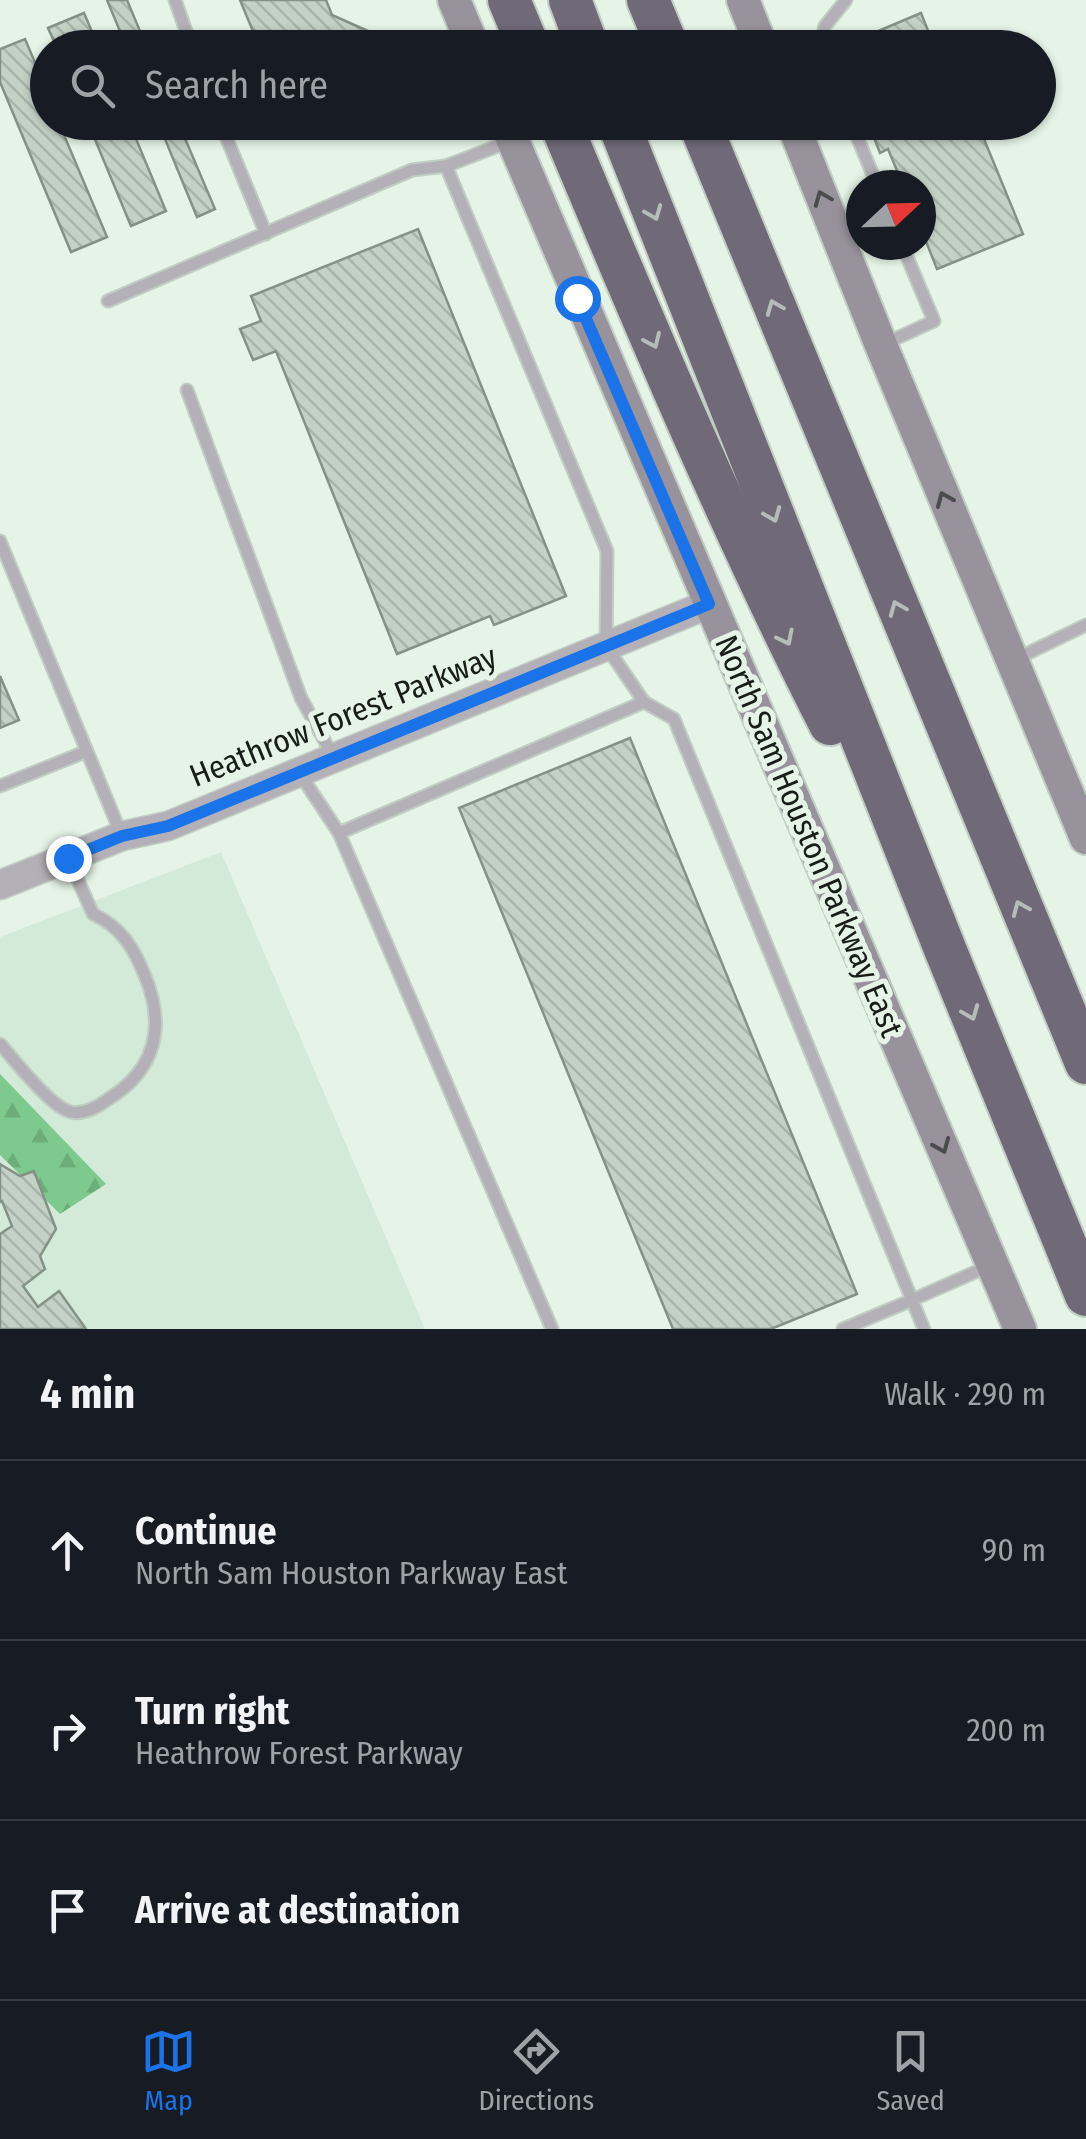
<!DOCTYPE html>
<html lang="en">
<head>
<meta charset="utf-8">
<style>
	body { margin:0; font-family:"Fira Sans Condensed",sans-serif; background:#20242c; color:#f1f3f6 }
	.compass { position:absolute; left:846px; top:170px; width:90px; height:90px; border-radius:50%; background:#171b24; box-shadow:0 2px 8px #0004; rotate:68deg }
	.stop { position:absolute; width:30px; height:30px; margin:-22px; border:8px solid #1a73e8; border-radius:50%; background:#fff }
	.stop.end { background:#1a73e8; border-color:#fff; box-shadow:0 2px 10px #0008 }
	.list { margin:0; padding:0; list-style:none }
	h2 { display:flex; justify-content:space-between; align-items:center; height:130px; margin:0; padding:0 40px; font-size:42px }
	h2 small { font-size:32px; font-weight:400; color:#9ea1a6 }
	.list li { display:grid; grid-template-columns:65px 1fr auto; gap:30px; align-items:center; box-sizing:border-box; height:180px; padding:0 40px; border-top:2px solid #363941 }
	.list b { display:block; font-size:38px; white-space:nowrap }
	.list p { margin:0; font-size:32px; white-space:nowrap; color:#9ea1a6 }
	.list em { font-size:32px; font-style:normal; color:#9ea1a6 }
	.icon { flex:none; width:55px; height:55px; fill:none; stroke:currentColor; stroke-width:2; stroke-linecap:round; stroke-linejoin:round }
	.map { position:relative; flex:none; width:1086px; height:1329px; overflow:hidden }
	.search { position:absolute; background:#171b24; box-shadow:0 2px 8px #0004; left:30px; right:30px; top:30px; height:110px; display:flex; align-items:center; gap:25px; box-sizing:border-box; padding:0 35px; border-radius:55px; color:#9ea1a6; font-size:38px }
	.sheet { height:670px; background:#171b24 }
	nav { display:flex; justify-content:space-around; align-items:center; box-sizing:border-box; height:140px; border-top:2px solid #363941; background:#171b24; font-size:28px; color:#9ea1a6 }
	nav a { display:grid; justify-items:center; gap:5px }
	nav .on { color:#1a73e8 }
	.map>svg:first-child { display:block }
	.built { fill:#d4ead8 }
	.forest { fill:url(#forest-firs) }
	.building { fill:url(#building-back-hatch); stroke:#849286; stroke-width:2.5 }
	.lines { fill:none; stroke-linecap:round; stroke-linejoin:round }
	.service-casing { stroke:#c0cdc2; stroke-width:15 }
	.tertiary-casing { stroke:#c0cdc2; stroke-width:31 }
	.secondary-casing { stroke:#c0cdc2; stroke-width:36 }
	.motorway-casing { stroke:#c0cdc2; stroke-width:46 }
	.service { stroke:#b4b0b7; stroke-width:11 }
	.tertiary { stroke:#b4b0b7; stroke-width:28 }
	.secondary { stroke:#97929c; stroke-width:32 }
	.motorway { stroke:#706977; stroke-width:42 }
	.oneway { stroke:#4b4c4d }
	.oneway2 { stroke:#b6bcba }
	.route { stroke:#1a73e8; stroke-width:12 }
	.labels { text-anchor:middle; dominant-baseline:central; stroke-width:10; stroke-linejoin:round; paint-order:stroke }
	.street-label { font-size:32px; fill:#181d19; stroke:#e5f4e7 }
</style>
</head>
<body>
<div class="map">
<svg width="1086" height="1329" viewBox="0 0 1086 1329">
	<defs>
		<pattern id="forest-firs" width="22" height="20" patternUnits="userSpaceOnUse" patternTransform="scale(2.5)"><rect width="22" height="20" fill="#7eca8e"/><path d="M5 1l3.5 6h-7zM16 11l3.5 6h-7z" fill="#6cad7a"/></pattern>
		<pattern id="building-back-hatch" width="6" height="6" patternUnits="userSpaceOnUse" patternTransform="scale(2.5)"><rect width="6" height="6" fill="#c4d2c6"/><path d="M-1 5l2 2M0 0l6 6M5-1l2 2" fill="none" stroke="#a8b4aa"/></pattern>
	</defs>
	<rect width="100%" height="100%" fill="#e5f4e7"/>
	<path class="built" d="M221,852L425,1329H0V937Z"/>
	<path class="forest" d="M0,1074L106,1184L60,1214L0,1155Z"/>
	<g class="building">
		<path d="M107,0H127L147,48H127Z"/>
		<path d="M240,0H326L332,15L368,31L375,48H260Z"/>
		<path d="M84,13L99,48H57L48,28Z"/>
		<path d="M921,13L935,48H838Z"/>
		<path d="M25,39L48,93V122H129L166,211L131,226L89,125L64,135L107,237L71,252L0,82V49Z"/>
		<path d="M158,122H178L215,209L197,217Z"/>
		<path d="M296,122H355L325,135Z"/>
		<path d="M868,122H977L1023,234L937,269L921,229V185H903L888,149L880,153Z"/>
		<path d="M418,229L566,596L494,625L490,616L397,654L276,351L253,360L240,329L261,321L251,296Z"/>
		<path d="M0,676L19,720L0,728Z"/>
		<path d="M630,738L857,1294L771,1329H673L459,808Z"/>
		<path d="M0,1164L20,1176L34,1171L56,1229L40,1256L45,1269L23,1286L38,1307L59,1291L86,1329H0V1234L12,1226L2,1201L0,1202Z"/>
	</g>
	<g class="lines">
		<defs>
			<g id="service">
				<path d="M175,0L192,48"/>
				<path d="M820,48L825,26L846,0"/>
				<path d="M220,122L266,234"/>
				<path d="M851,122L877,185"/>
				<path d="M508,142L446,166L607,551L606,646L644,702"/>
				<path d="M108,301L412,170L446,166"/>
				<path d="M884,344L934,321L902,245"/>
				<path d="M187,390L301,698L334,758"/>
				<path d="M0,541L122,836"/>
				<path d="M1016,659L1086,625"/>
				<path d="M300,774L339,833"/>
				<path d="M0,786L85,752"/>
				<path d="M0,1044C15,1060 51,1108 71,1112C84,1115 97,1107 107,1100C156,1070 166,1027 145,976C134,948 121,927 93,914L68,858"/>
				<path d="M552,1329L339,833L644,702L674,719L912,1300L843,1329"/>
				<path d="M924,1329L912,1300L989,1266"/>
			</g>
			<path id="tertiary" d="M0,885L122,836L168,826L709,604"/>
			<g id="secondary">
				<path d="M454,0L474,48"/>
				<path d="M743,0L762,48"/>
				<path d="M505,122L1020,1329"/>
				<path d="M792,122L881,345L1086,838"/>
			</g>
			<g id="motorway">
				<path d="M509,0L529,48"/>
				<path d="M570,0L588,48"/>
				<path d="M648,0L668,48"/>
				<path d="M560,122C645,325 730,528 830,724"/>
				<path d="M618,122L945,949L1086,1295"/>
				<path d="M699,122L1086,1063"/>
			</g>
		</defs>
		<use href="#service" class="service-casing"/>
		<use href="#tertiary" class="tertiary-casing"/>
		<use href="#secondary" class="secondary-casing"/>
		<use href="#motorway" class="motorway-casing"/>
		<use href="#service" class="service"/>
		<use href="#tertiary" class="tertiary"/>
		<use href="#secondary" class="secondary"/>
		<use href="#motorway" class="motorway"/>
	</g>
	<defs><path id="oneway-chevron" d="M-2-3.5L2.5 0L-2 3.5" fill="none" stroke-width="1.6" stroke-linecap="round" stroke-linejoin="round" transform="scale(2.5)"/></defs>
	<g class="oneway">
		<use href="#oneway-chevron" transform="translate(822 198) rotate(-112)"/>
		<use href="#oneway-chevron" transform="translate(944 499) rotate(-113)"/>
		<use href="#oneway-chevron" transform="translate(942 1146) rotate(67)"/>
	</g>
	<g class="oneway2">
		<use href="#oneway-chevron" transform="translate(654 213) rotate(68)"/>
		<use href="#oneway-chevron" transform="translate(774 307) rotate(-112)"/>
		<use href="#oneway-chevron" transform="translate(653 341) rotate(66)"/>
		<use href="#oneway-chevron" transform="translate(773 515) rotate(68)"/>
		<use href="#oneway-chevron" transform="translate(897 608) rotate(-112)"/>
		<use href="#oneway-chevron" transform="translate(786 638) rotate(63)"/>
		<use href="#oneway-chevron" transform="translate(1020 908) rotate(-113)"/>
		<use href="#oneway-chevron" transform="translate(971 1013) rotate(68)"/>
	</g>
	<g class="lines">
		<path class="route" d="M68,858L122,836L168,826L709,604L577,298"/>
	</g>
	<g class="labels">
		<g class="street-label">
			<text transform="translate(343 716) rotate(-22)">Heathrow Forest Parkway</text>
			<text transform="translate(809 836) rotate(67)">North Sam Houston Parkway East</text>
		</g>
	</g>
</svg>
<svg class="compass" viewBox="-18 -18 36 36"><path d="M0-13l5 13h-10z" fill="#e53935"/><path d="M0 13l5-13h-10z" fill="#9ea1a6"/></svg>
<div class="stop" style="left:577px;top:298px"></div>
<div class="stop end" style="left:68px;top:858px"></div>
<div class="search"><svg class="icon" aria-label="search" viewBox="0 0 24 24"><circle cx="10" cy="10" r="6"/><path d="M15 15l6 6"/></svg>Search here</div>
</div>
<section class="sheet">
<h2>4 min<small>Walk · 290 m</small></h2>
<ul class="list">
<li><svg class="icon" aria-label="ahead" viewBox="0 0 24 24"><path d="M12 20V5M6 11l6-6 6 6"/></svg><div><b>Continue</b><p>North Sam Houston Parkway East</p></div><em>90 m</em></li>
<li><svg class="icon" aria-label="right" viewBox="0 0 24 24"><path d="M7 20v-9h11M14 6l5 5-5 5"/></svg><div><b>Turn right</b><p>Heathrow Forest Parkway</p></div><em>200 m</em></li>
<li><svg class="icon" aria-label="arrive" viewBox="0 0 24 24"><path d="M6 21V4h12l-3 4 3 4H6"/></svg><div><b>Arrive at destination</b></div></li>
</ul>
</section>
<nav>
<a class="on"><svg class="icon" aria-label="map" viewBox="0 0 24 24"><path d="M3 6l6-2 6 2 6-2v14l-6 2-6-2-6 2zM9 4v14M15 6v14"/></svg>Map</a>
<a><svg class="icon" aria-label="directions" viewBox="0 0 24 24"><path d="M12 3l9 9-9 9-9-9zM9 14v-3h6M13 9l2 2-2 2"/></svg>Directions</a>
<a><svg class="icon" aria-label="saved" viewBox="0 0 24 24"><path d="M7 4h10v16l-5-4-5 4z"/></svg>Saved</a>
</nav>
</body>
</html>
